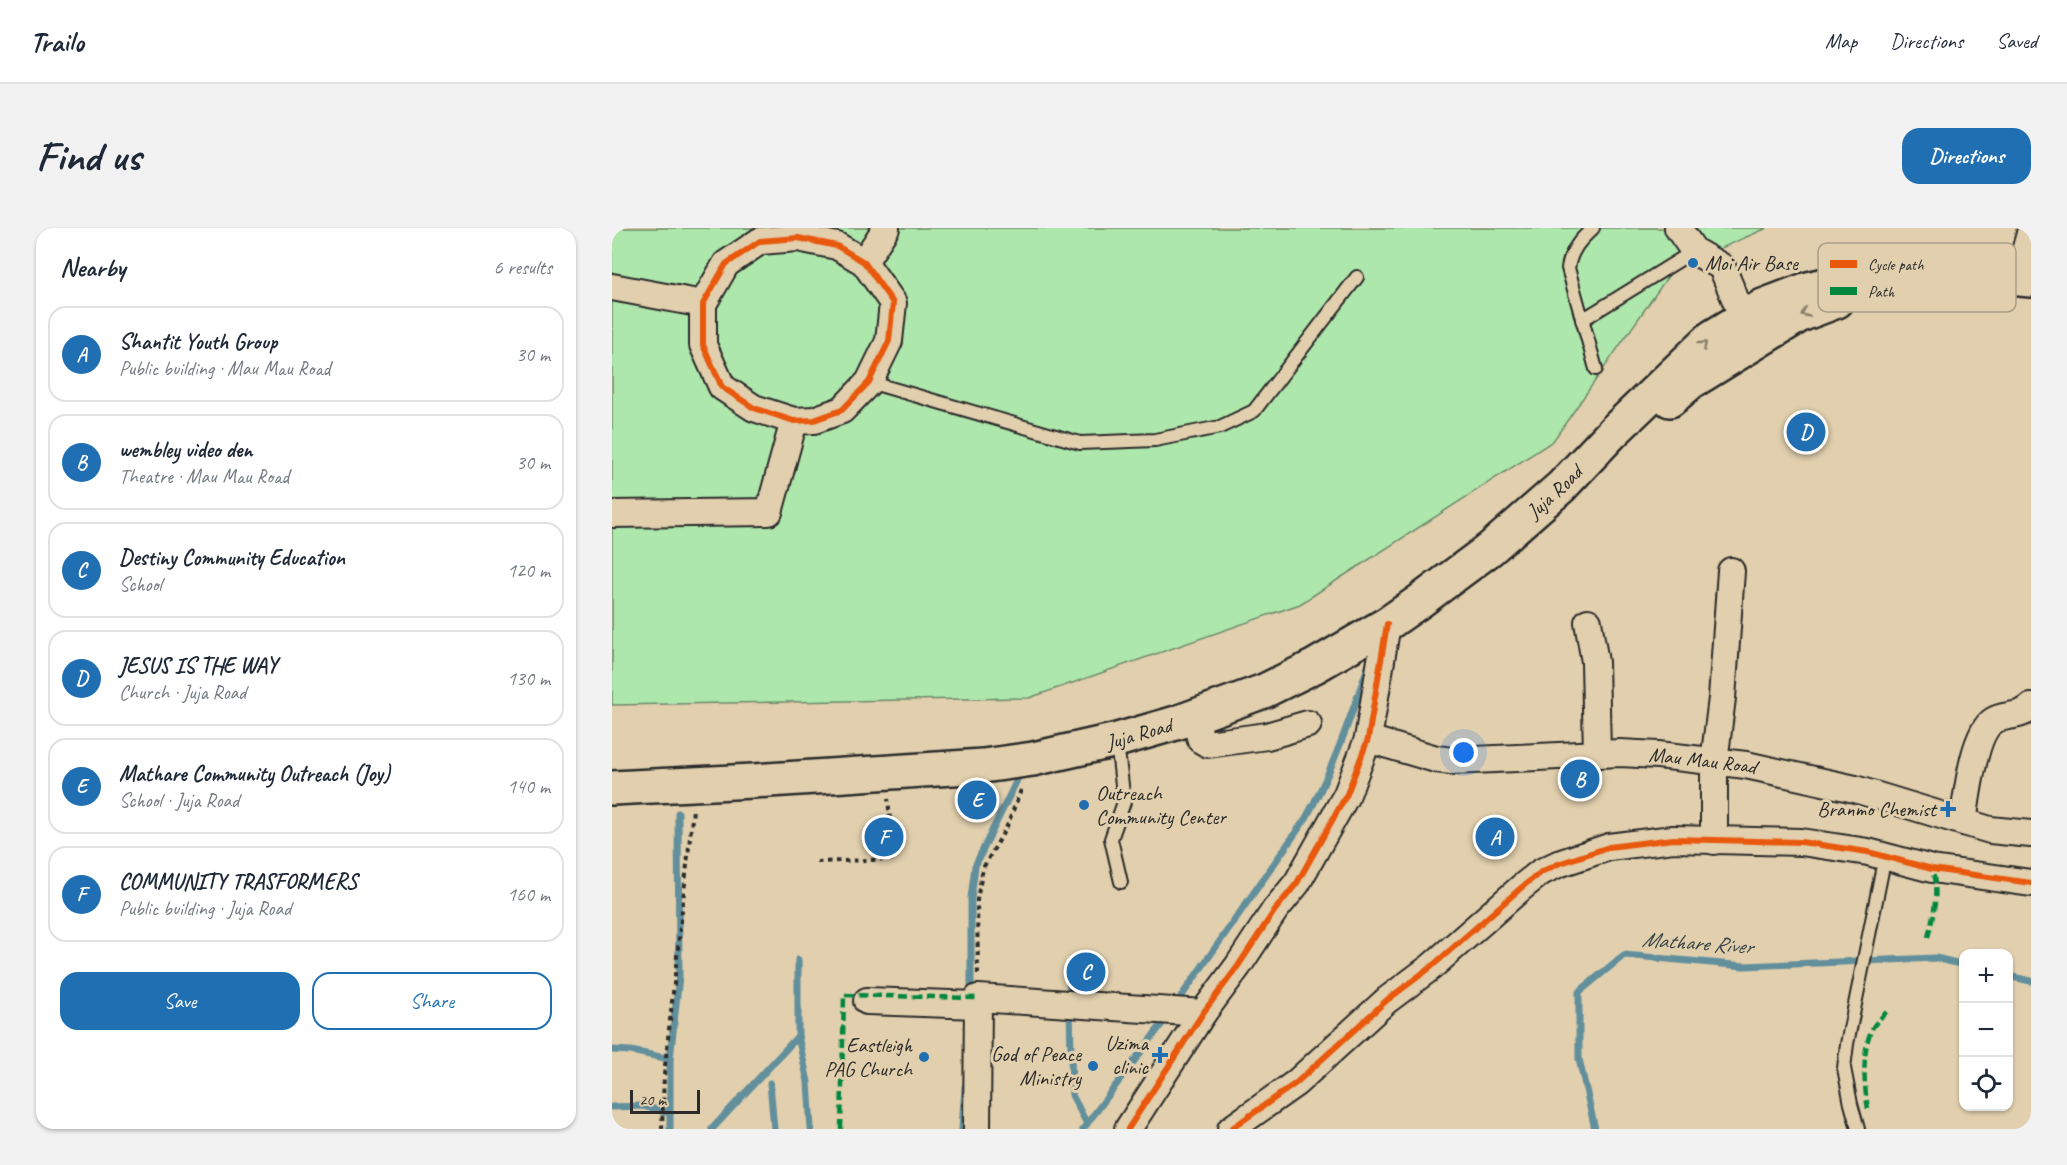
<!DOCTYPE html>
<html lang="en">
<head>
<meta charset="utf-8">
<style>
	body { margin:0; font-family:Caveat,sans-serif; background:#f2f2f3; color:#1f2937 }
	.controls { position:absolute; right:18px; bottom:18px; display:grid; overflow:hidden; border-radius:12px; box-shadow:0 2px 4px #0004 }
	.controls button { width:54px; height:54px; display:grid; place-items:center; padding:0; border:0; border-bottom:2px solid #e0e1e3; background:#fff; color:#1f2937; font:30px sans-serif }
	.scale { position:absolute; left:18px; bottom:15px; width:70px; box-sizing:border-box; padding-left:6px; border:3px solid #2b2b2b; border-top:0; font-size:16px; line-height:21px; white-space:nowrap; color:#2b2b2b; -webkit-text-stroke:4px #e1cfad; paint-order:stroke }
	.you { position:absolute; left:852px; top:525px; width:21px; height:21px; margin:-15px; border:4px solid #fff; border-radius:50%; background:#1a73e8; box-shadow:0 0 0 9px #1a73e833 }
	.badge { display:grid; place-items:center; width:39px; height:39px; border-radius:50%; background:#1f6fb2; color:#fff; font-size:20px; font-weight:700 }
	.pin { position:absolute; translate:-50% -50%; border:3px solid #fff; box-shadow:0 2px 6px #0006 }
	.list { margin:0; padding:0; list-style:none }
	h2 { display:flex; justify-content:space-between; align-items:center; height:78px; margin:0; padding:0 24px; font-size:26px }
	h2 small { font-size:20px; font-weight:400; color:#747a83 }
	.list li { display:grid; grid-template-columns:39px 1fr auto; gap:18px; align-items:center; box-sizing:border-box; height:96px; margin:0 12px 12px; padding:0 12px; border:2px solid #e0e1e3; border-radius:18px }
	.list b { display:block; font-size:22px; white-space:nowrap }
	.list p { margin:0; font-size:20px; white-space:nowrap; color:#747a83 }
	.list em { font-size:20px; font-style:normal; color:#747a83 }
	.actions { display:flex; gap:12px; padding:18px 24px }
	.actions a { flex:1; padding:14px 0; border:2px solid #1f6fb2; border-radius:18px; text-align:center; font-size:21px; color:#1f6fb2 }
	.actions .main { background:#1f6fb2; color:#fff }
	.icon { flex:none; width:33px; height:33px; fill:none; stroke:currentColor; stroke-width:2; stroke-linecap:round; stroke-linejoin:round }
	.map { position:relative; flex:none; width:1419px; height:901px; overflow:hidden; border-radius:18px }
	header { display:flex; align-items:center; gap:36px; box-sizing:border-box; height:84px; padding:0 30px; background:#fff; border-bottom:2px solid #e0e1e3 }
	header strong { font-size:28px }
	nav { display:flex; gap:33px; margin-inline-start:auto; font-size:21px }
	.intro { display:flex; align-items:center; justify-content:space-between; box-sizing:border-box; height:144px; padding:0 36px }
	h1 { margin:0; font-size:42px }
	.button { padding:15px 27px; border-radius:18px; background:#1f6fb2; color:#fff; font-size:21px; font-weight:700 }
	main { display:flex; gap:36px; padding:0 36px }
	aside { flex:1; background:#fff; border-radius:18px; box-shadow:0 2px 4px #0004 }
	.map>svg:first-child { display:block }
	.green { fill:#aee7ab; stroke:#6c896b; stroke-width:1.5 }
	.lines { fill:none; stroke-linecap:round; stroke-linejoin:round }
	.stream { stroke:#628f9c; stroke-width:7 }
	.lane-casing { stroke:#2b2b2b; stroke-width:16 }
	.street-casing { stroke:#2b2b2b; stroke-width:30 }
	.secondary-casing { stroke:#2b2b2b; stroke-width:38 }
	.path { stroke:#2b2b2b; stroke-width:4; stroke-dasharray:4.5 4.5; stroke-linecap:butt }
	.lane { stroke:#e1cfad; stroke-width:12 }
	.street { stroke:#e1cfad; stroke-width:26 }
	.secondary { stroke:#e1cfad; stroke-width:33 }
	.quiet { stroke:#00873e; stroke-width:4.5; stroke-dasharray:9 4.5; stroke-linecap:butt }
	.cycleway-casing { stroke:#e1cfad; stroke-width:10 }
	.cycleway { stroke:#e8590c; stroke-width:6 }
	.oneway { stroke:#867d6c }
	.poi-dot { fill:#1f6fb2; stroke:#e1cfad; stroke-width:2 }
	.labels { text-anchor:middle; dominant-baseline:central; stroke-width:6; stroke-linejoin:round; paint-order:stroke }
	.poi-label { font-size:21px; fill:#2b2b2b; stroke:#e1cfad; text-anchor:end }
	.street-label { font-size:21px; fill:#2b2b2b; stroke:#e1cfad }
	.water-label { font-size:22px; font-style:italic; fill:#394447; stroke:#e1cfad }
	.key { fill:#e1cfad; stroke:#aa9e86; stroke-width:1.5 }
	.key-label { font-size:16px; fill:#2b2b2b }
</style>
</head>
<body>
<header>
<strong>Trailo</strong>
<nav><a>Map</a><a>Directions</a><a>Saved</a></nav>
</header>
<div class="intro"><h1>Find us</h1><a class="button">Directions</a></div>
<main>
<aside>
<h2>Nearby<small>6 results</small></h2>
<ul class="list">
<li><span class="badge">A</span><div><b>Shantit Youth Group</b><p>Public building · Mau Mau Road</p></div><em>30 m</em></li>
<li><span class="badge">B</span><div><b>wembley video den</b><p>Theatre · Mau Mau Road</p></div><em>30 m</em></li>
<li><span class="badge">C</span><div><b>Destiny Community Education</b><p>School</p></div><em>120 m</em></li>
<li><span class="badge">D</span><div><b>JESUS IS THE WAY</b><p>Church · Juja Road</p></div><em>130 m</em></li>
<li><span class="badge">E</span><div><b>Mathare Community Outreach (Joy)</b><p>School · Juja Road</p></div><em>140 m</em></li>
<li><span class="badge">F</span><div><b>COMMUNITY TRASFORMERS</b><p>Public building · Juja Road</p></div><em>160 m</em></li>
</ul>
<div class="actions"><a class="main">Save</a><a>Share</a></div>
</aside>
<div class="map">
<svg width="1419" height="901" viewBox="0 0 1419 901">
	<rect width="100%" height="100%" fill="#e1cfad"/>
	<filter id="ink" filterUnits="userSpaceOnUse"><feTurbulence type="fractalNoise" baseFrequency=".0167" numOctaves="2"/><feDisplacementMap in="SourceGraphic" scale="12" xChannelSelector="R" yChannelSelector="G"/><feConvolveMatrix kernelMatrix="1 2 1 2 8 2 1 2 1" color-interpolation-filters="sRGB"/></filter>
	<g filter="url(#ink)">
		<path class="green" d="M0,0H1155L1061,41L941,213L688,376L417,470L0,477Z"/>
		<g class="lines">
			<g class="stream">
				<path d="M186,732V808L196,854L199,901"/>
				<path d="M457,738L460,867L475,896"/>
				<path d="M1396,748L1419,753"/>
				<path d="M359,768V670L363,638L405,552"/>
				<path d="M564,776L694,590C721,542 738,490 756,439"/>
				<path d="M0,822L19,823L58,831"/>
				<path d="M158,855L162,901"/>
				<path d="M0,879L31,878L58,885"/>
				<path d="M58,901V831L67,748L66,585"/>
				<path d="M100,901L186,808"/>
				<path d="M350,901L353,859"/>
				<path d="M471,901L556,788"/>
				<path d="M983,901L967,831V764L1012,727L1132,738L1324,730L1352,737"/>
			</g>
			<defs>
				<g id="lane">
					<path d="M981,0C968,12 959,22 956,40L984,141"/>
					<path d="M970,92L1082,23"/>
					<path d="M257,154L468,215L543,212L608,199L642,183L745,49"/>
					<path d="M505,514L512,574L499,611L509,654"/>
					<path d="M1246,901L1239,876L1232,840L1235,816L1273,628"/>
				</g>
				<g id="street">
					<path d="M1066,0L1082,23L1110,39L1131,90"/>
					<path d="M186,10L225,18L252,34L281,75L277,113L257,154L230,182L202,192L182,193L142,180L110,159L91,117V76L114,36L148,13Z"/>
					<path d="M252,34L274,0"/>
					<path d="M1406,49L1419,2"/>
					<path d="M0,59L91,76"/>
					<path d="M0,286L157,284L182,193"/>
					<path d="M976,394L983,434L985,525"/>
					<path d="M582,488L589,512L596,516L655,508L696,496"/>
					<path id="s1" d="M756,511L824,531L840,533L1008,525L1046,527L1134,537L1243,561L1378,602L1419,606"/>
					<path d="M1351,594C1355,570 1361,506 1381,493C1393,485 1406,491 1419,479"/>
					<path d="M1102,613V534L1110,470L1119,343"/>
					<path d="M255,773L366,777"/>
					<path d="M365,901L366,770L591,785"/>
					<path d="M516,901L591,785L626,738L663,682L685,655L735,566L756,511L775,396"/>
					<path d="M619,901L684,855L775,772L819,739L910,659L929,644L946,636L997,619L1061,611L1189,614L1256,624L1320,641L1419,655"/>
				</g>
				<g id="secondary">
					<path d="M1058,172L1079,154L1188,87L1225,73"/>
					<path id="s2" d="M0,560L141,553L371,538L421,531L505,512L564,495L652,463L703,438L775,396L808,373L878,321L949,259L1001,204L1100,109L1151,78L1196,61L1267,44L1307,42L1419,52"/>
				</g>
			</defs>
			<use href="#lane" class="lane-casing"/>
			<use href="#street" class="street-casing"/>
			<use href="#secondary" class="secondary-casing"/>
			<g class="path">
				<path d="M205,634L282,631L276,571"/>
				<path d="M366,746L365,672L371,640L395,598L409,562"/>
				<path d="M50,901L52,847L81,582"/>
			</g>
			<use href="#lane" class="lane"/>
			<use href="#street" class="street"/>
			<use href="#secondary" class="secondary"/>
			<g class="quiet">
				<path d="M1316,709C1322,685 1327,665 1320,641"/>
				<path d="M1256,881C1252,858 1249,821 1261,799C1265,793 1272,787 1277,781"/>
				<path d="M229,901L232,767L366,770"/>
			</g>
			<defs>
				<g id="cycleway">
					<path d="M186,10L225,18L252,34L281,75L277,113L257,154L230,182L202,192L182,193L142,180L110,159L91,117V76L114,36L148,13Z"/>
					<path d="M516,901L591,785L626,738L663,682L685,655L735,566L756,511L775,396"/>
					<path d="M619,901L684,855L775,772L819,739L910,659L929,644L946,636L997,619L1061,611L1189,614L1256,624L1320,641L1419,655"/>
				</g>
			</defs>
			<use href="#cycleway" class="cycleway-casing"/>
			<use href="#cycleway" class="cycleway"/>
		</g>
		<defs><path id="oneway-chevron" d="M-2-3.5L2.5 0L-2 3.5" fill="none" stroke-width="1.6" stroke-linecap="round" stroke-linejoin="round" transform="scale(1.5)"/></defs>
		<g class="oneway">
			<use href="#oneway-chevron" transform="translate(1193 85) rotate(157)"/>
			<use href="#oneway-chevron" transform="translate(1091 117) rotate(-42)"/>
		</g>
	</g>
	<g class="poi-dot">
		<circle cx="1081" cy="35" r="6"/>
		<circle cx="472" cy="577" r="6"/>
		<path d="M1333 572h6v6h6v6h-6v6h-6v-6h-6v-6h6z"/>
		<path d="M545 818h6v6h6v6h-6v6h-6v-6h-6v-6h6z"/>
		<circle cx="312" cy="829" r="6"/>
		<circle cx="481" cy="838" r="6"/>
	</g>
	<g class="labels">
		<g class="poi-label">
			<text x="1093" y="35" text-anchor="start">Moi Air Base</text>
			<text x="484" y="565" text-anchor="start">Outreach<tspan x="484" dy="24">Community Center</tspan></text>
			<text x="1324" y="581">Branmo Chemist</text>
			<text x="536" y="815">Uzima<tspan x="536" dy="24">clinic</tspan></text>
			<text x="300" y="817">Eastleigh<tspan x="300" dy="24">PAG Church</tspan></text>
			<text x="469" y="826">God of Peace<tspan x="469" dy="24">Ministry</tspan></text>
		</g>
		<g class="street-label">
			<text stroke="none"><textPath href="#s2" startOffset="1017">Juja Road</textPath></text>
			<text stroke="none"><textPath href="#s2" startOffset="531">Juja Road</textPath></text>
			<text stroke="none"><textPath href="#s1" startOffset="338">Mau Mau Road</textPath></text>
		</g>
		<g class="water-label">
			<text transform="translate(1085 715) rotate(4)">Mathare River</text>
		</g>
	</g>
	<rect x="1206" y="15" width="198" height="69" rx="9" class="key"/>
	<rect x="1218" y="32" width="27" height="8" fill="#e8590c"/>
	<rect x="1218" y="59" width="27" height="8" fill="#00873e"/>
	<g class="key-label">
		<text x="1256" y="42">Cycle path</text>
		<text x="1256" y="69">Path</text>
	</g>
</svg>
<div class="controls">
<button>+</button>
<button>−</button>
<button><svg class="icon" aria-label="locate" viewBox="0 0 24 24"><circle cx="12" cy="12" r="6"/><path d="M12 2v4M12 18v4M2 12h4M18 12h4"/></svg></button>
</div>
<div class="scale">20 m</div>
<div class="you"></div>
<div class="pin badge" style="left:883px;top:609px">A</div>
<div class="pin badge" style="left:968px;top:551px">B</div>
<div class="pin badge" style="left:474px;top:744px">C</div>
<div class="pin badge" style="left:1194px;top:204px">D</div>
<div class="pin badge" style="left:365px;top:572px">E</div>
<div class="pin badge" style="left:272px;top:609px">F</div>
</div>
</main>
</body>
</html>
